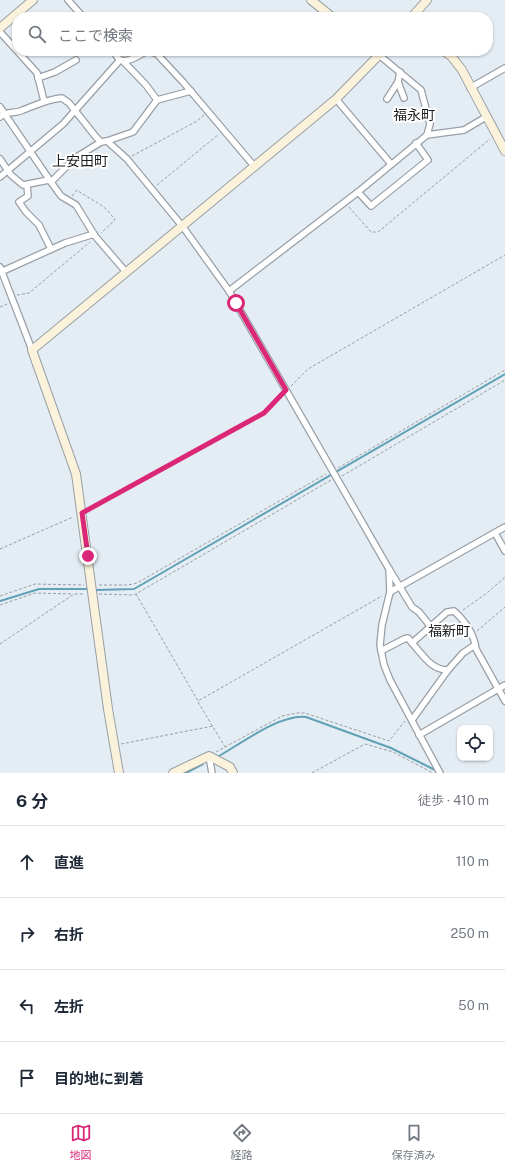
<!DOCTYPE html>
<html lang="ja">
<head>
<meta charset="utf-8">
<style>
	body { margin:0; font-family:"Public Sans","Noto Sans JP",sans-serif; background:#f6f6f7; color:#1f2937 }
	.controls { position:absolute; right:12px; bottom:12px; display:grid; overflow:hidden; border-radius:8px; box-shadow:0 1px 3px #0004 }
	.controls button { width:36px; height:36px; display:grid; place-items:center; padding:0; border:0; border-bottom:1px solid #e0e1e3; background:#fff; color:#1f2937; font:20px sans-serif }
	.stop { position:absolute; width:12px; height:12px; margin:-9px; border:3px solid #db2777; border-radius:50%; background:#fff }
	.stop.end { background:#db2777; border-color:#fff; box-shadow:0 1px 4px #0008 }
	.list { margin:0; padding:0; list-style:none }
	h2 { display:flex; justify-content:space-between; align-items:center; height:52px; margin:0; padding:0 16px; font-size:17px }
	h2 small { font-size:13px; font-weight:400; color:#747a83 }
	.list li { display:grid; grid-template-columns:26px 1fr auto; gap:12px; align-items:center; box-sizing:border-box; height:72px; padding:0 16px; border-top:1px solid #e0e1e3 }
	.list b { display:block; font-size:15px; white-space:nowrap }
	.list em { font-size:13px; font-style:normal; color:#747a83 }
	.icon { flex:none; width:22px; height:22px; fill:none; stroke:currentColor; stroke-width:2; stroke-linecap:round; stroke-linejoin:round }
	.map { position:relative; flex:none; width:505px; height:773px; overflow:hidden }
	.search { position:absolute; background:#fff; box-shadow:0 1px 3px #0004; left:12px; right:12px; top:12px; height:44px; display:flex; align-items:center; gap:10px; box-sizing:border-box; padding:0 14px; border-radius:16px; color:#747a83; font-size:15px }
	.sheet { height:340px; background:#fff }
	nav { display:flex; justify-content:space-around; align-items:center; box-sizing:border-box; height:56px; border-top:1px solid #e0e1e3; background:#fff; font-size:11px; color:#747a83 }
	nav a { display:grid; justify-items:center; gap:2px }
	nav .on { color:#db2777 }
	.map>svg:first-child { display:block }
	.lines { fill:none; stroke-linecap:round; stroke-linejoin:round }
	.stream { stroke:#61a1b5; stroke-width:2 }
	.street-casing { stroke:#999fa6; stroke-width:8 }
	.secondary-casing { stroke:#999fa6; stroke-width:10 }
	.path { stroke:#979da2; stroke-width:1; stroke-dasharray:3 2; stroke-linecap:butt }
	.street { stroke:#fff; stroke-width:5.5 }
	.secondary { stroke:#faf2da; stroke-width:8 }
	.route { stroke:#db2777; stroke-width:5 }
	.labels { text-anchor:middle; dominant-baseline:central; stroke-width:4; stroke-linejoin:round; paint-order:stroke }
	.quarter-label { font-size:14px; fill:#1a1d1f; stroke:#fff }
</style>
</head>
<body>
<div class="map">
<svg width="505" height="773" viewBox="0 0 505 773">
	<rect width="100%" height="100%" fill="#e5edf4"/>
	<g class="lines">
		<g class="stream">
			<path d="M96,590L134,589L505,374"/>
			<path d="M0,601L39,589H87"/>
			<path d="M219,756C242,743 280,714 306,717L391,748L437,771"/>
			<path d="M186,773L203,764"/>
		</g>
		<defs>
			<g id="street">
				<path d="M68,0L83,17"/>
				<path d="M0,32L37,73L44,101"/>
				<path d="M113,51C115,53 117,57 119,59C126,65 141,54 147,51"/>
				<path d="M149,51L157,54L183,82L254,166"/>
				<path d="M379,55L421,90L430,124L427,135"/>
				<path d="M123,61L146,85L157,100"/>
				<path d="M38,78L55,72L76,60"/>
				<path d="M398,82L404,98"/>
				<path d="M470,88L505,68"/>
				<path d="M336,99L391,164"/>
				<path d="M387,99L398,82L400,72"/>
				<path d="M0,107L51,182L75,158L101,142"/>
				<path d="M0,117C6,111 15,114 23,110C37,105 47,99 62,98L69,103L96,137L101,142L107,141L127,159L183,227L229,291L389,569L390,592L382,625L380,645L384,665L390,680L440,773"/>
				<path d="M107,141L133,132L157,100L191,91"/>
				<path d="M0,159L11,175L23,185L49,180"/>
				<path d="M0,177L63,124L120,60"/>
				<path d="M51,182L61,196L76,205L95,236L126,272"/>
				<path d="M27,185L28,196L19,202L26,212L39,225L51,249"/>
				<path d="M358,192L371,206L428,160L416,143"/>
				<path d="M0,267L32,350"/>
				<path d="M3,271L65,243L94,234"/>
				<path d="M229,291L358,192L427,135L464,130L486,117"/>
				<path d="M495,533L505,551"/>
				<path d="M389,569L412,607L419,612L431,627"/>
				<path d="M390,592L505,527"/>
				<path d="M475,645L463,653L448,670C431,670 422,654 412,643L447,612L454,611C465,621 474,634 476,649L505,701"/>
				<path d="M381,651L404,639L408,638L412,643"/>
				<path d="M412,720L448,670"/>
				<path d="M419,735L505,685"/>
				<path d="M209,756L212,773"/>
			</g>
			<g id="secondary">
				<path d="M311,0L332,17"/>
				<path d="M412,17L427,0"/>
				<path d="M0,28L33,0"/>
				<path d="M444,51L452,57L462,70L505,151"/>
				<path d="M119,773L108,709L76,474L32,350L336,99L383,51"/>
				<path d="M173,773L209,756L230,767L233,773"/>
			</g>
		</defs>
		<use href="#street" class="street-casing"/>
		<use href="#secondary" class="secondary-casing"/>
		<g class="path">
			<path d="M132,156L197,121L204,115"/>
			<path d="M157,185L219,134"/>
			<path d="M72,196L77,190C93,202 103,202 115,220L101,233"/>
			<path d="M349,207L371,232H378L490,139"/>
			<path d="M17,295L29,293L90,242"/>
			<path d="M0,307L7,304"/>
			<path d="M291,386L308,369L505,255"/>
			<path d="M338,468L505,370"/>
			<path d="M342,476L505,380"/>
			<path d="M89,509L264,413L282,395"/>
			<path d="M0,549L73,517"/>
			<path d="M99,585H128L137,583L326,474"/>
			<path d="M99,594L134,595L331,480"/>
			<path d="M136,594L198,701L382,596"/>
			<path d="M0,596L35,584L84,585"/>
			<path d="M0,605L35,593L73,594"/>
			<path d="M463,610L487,593L505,577"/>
			<path d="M477,631L505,607"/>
			<path d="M0,644L74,594H84"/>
			<path d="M198,702L225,747"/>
			<path d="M121,744L213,726"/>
			<path d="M216,752L282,716L297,713H305L389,741L405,721"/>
			<path d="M312,773L365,744L393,752L433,773"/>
		</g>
		<use href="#street" class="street"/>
		<use href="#secondary" class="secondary"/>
	</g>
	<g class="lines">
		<path class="route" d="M88,556L82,513L264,413L286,390L236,303"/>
	</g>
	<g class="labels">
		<g class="quarter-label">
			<text x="414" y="115">福永町</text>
			<text x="80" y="161">上安田町</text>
			<text x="449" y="631">福新町</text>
		</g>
	</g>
</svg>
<div class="controls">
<button><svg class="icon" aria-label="locate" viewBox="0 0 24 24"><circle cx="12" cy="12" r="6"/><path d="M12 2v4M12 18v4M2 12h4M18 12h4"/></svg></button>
</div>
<div class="stop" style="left:236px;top:303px"></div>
<div class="stop end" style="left:88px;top:556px"></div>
<div class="search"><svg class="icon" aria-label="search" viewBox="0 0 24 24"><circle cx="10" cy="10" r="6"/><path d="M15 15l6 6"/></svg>ここで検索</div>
</div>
<section class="sheet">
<h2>6 分<small>徒歩 · 410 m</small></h2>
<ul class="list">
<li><svg class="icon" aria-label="ahead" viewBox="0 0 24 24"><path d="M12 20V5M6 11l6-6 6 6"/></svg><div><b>直進</b></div><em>110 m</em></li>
<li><svg class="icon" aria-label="right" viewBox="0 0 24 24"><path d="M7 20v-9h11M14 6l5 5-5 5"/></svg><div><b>右折</b></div><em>250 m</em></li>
<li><svg class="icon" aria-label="left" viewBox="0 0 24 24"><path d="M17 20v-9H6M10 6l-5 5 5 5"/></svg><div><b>左折</b></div><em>50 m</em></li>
<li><svg class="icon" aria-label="arrive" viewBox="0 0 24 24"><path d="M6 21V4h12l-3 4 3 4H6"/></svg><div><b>目的地に到着</b></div></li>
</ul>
</section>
<nav>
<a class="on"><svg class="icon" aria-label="map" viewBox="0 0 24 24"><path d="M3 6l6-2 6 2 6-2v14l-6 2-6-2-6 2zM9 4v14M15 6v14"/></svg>地図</a>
<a><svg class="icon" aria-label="directions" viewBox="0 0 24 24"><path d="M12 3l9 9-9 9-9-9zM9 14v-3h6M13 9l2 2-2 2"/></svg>経路</a>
<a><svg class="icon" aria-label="saved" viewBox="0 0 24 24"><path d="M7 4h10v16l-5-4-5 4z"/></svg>保存済み</a>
</nav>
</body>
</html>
